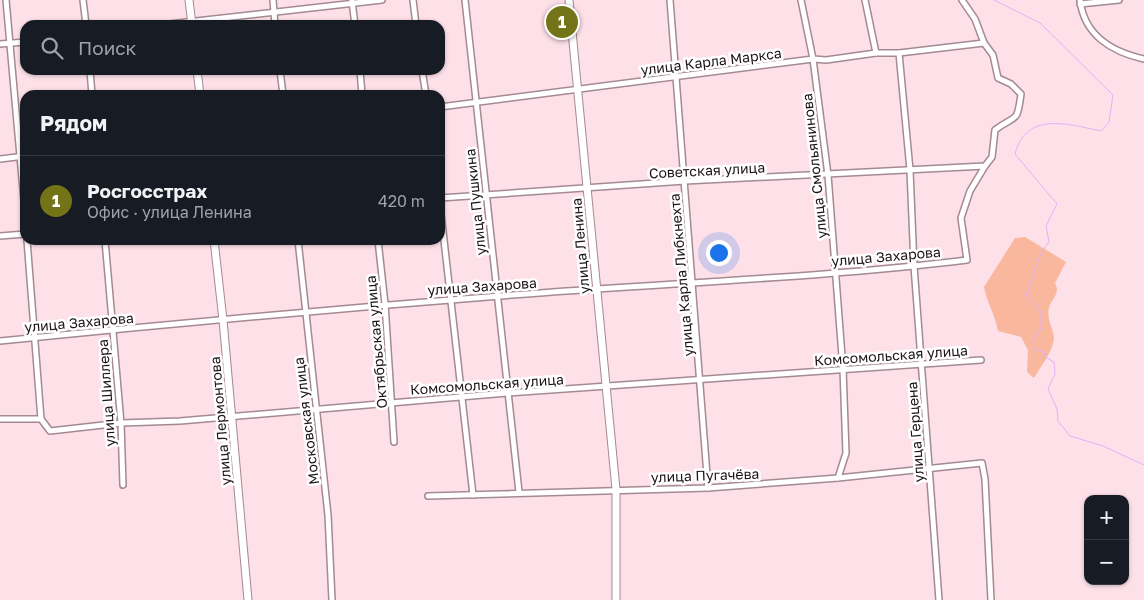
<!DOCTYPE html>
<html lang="ru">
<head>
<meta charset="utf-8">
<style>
	body { margin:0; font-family:"Golos Text",sans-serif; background:#20242c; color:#f1f3f6 }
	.controls { position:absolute; right:15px; bottom:15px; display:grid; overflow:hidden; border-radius:10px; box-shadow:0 1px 4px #0004 }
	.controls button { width:45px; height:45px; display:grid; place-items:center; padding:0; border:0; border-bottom:1px solid #363941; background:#171b24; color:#f1f3f6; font:25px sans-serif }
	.you { position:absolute; left:718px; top:252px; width:18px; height:18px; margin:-12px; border:4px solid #fff; border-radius:50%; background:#1a73e8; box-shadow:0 0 0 8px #1a73e833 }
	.badge { display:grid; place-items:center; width:32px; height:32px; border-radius:50%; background:#737317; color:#fff; font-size:16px; font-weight:700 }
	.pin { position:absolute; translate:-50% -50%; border:2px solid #fff; box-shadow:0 1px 5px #0006 }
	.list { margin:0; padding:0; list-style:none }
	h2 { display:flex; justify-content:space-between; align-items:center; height:65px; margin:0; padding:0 20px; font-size:21px }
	h2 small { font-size:16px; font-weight:400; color:#9ea1a6 }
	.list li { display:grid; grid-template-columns:32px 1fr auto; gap:15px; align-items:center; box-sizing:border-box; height:90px; padding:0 20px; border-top:1px solid #363941 }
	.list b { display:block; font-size:19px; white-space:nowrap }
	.list p { margin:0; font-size:16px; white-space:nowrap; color:#9ea1a6 }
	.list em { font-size:16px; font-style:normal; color:#9ea1a6 }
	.icon { flex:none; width:28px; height:28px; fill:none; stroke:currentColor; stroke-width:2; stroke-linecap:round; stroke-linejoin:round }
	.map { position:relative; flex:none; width:1144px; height:600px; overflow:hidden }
	.search { position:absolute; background:#171b24; box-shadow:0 1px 4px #0004; left:20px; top:20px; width:425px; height:55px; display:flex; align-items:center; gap:12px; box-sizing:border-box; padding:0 18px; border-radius:15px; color:#9ea1a6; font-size:19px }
	.panel { position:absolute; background:#171b24; box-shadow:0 1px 4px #0004; left:20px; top:90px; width:425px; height:155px; border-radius:15px }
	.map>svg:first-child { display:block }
	.green { fill:#f9b89e }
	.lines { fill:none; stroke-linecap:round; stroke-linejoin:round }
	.stream { stroke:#dfb2f8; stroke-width:1 }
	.street-casing { stroke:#a48a92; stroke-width:8 }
	.secondary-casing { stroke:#a48a92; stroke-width:9 }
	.street { stroke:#fff; stroke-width:5 }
	.secondary { stroke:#fff; stroke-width:7 }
	.labels { text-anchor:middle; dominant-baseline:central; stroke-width:5; stroke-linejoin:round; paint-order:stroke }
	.street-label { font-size:14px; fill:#1d1417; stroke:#fff }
</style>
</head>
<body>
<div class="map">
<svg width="1144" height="600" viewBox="0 0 1144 600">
	<rect width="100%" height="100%" fill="#fee0e9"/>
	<path class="green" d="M1025,237L1066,262L1055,283C1061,295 1051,298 1049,308C1046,319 1054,329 1054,339C1052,353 1041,366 1034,378L1027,372L1028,350L1021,337L998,331C995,314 987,303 984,287L1015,238Z"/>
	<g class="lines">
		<path class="stream" d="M994,0L1040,23L1113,95L1109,122L1101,131C1068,124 1026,111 1015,154L1057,204L1046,226L1049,242L1042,251L1026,295L1041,312V329L1033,340L1034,349L1044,352L1045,357L1054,362L1055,374L1048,389L1057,409L1058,421L1070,436L1103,446L1144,465"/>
		<defs>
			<g id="street">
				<path d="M6,0L25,212"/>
				<path d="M83,0L86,25"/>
				<path d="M273,0L275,25"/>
				<path d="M413,0L416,25"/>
				<path d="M465,0L519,492"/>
				<path d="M670,0L708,488"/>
				<path d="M801,0L813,59L828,175L843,369L846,453L838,478"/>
				<path d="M865,0L876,53"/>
				<path d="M1080,0C1084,35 1112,52 1144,59"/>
				<path d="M352,1L355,25"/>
				<path d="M1080,4L1119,0"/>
				<path d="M160,25L382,0"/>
				<path d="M0,44L25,42"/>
				<path d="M899,53L910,170L914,266L939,600"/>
				<path d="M90,70L92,95"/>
				<path d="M280,70L283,95"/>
				<path d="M360,70L362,95"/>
				<path d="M422,70L426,95"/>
				<path d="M440,107L813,59L826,60L876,53H899L984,43"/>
				<path d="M0,159L25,156"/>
				<path d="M440,198L685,181L985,166L992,157L995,130C1016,114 1017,125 1021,94L1011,84L998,78L993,55L984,43L975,19L962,0"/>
				<path d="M440,205L473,495"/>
				<path d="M0,236L25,234"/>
				<path d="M27,240L41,419"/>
				<path d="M105,240L121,423L123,485"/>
				<path d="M298,240L328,515L332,600"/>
				<path d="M378,240L385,304L394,442"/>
				<path d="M0,341C167,324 333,309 500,296C656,283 812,279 967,260L961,218L970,191L985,166"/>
				<path d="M0,419H41L50,431L121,423L180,421L507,393L981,360"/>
				<path d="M428,496L708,488L838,478L982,463L985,479L991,600"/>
			</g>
			<g id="secondary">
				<path d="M189,0L192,25"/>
				<path d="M569,0L616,489V600"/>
				<path d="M197,70L200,95"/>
				<path d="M214,240L223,320L248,600"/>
			</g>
		</defs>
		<use href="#street" class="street-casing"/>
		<use href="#secondary" class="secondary-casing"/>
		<use href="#street" class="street"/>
		<use href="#secondary" class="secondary"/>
	</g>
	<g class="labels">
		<g class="street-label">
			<text transform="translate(711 61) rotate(-7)">улица Карла Маркса</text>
			<text transform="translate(814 166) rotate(-96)">улица Смольянинова</text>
			<text transform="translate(707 170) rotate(-3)">Советская улица</text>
			<text transform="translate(475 202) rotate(-96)">улица Пушкина</text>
			<text transform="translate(580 246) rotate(-95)">улица Ленина</text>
			<text transform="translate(886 256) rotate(-5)">улица Захарова</text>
			<text transform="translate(681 275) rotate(-95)">улица Карла Либкнехта</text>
			<text transform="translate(482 286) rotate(-4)">улица Захарова</text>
			<text transform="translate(79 322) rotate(-5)">улица Захарова</text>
			<text transform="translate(376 342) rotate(-95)">Октябрьская улица</text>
			<text transform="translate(891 355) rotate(-4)">Комсомольская улица</text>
			<text transform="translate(487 384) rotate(-4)">Комсомольская улица</text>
			<text transform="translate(106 393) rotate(-94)">улица Шиллера</text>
			<text transform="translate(220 421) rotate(-95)">улица Лермонтова</text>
			<text transform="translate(306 421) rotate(-97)">Московская улица</text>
			<text transform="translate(915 432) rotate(-94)">улица Герцена</text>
			<text transform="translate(705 475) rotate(-2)">улица Пугачёва</text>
		</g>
	</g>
</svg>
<div class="controls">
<button>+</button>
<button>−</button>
</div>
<div class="you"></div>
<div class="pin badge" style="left:562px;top:22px">1</div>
<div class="search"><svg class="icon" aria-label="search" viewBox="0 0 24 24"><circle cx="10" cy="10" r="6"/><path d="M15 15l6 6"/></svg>Поиск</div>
<section class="panel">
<h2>Рядом<small></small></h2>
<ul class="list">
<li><span class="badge">1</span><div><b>Росгосстрах</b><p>Офис · улица Ленина</p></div><em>420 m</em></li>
</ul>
</section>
</div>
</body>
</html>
